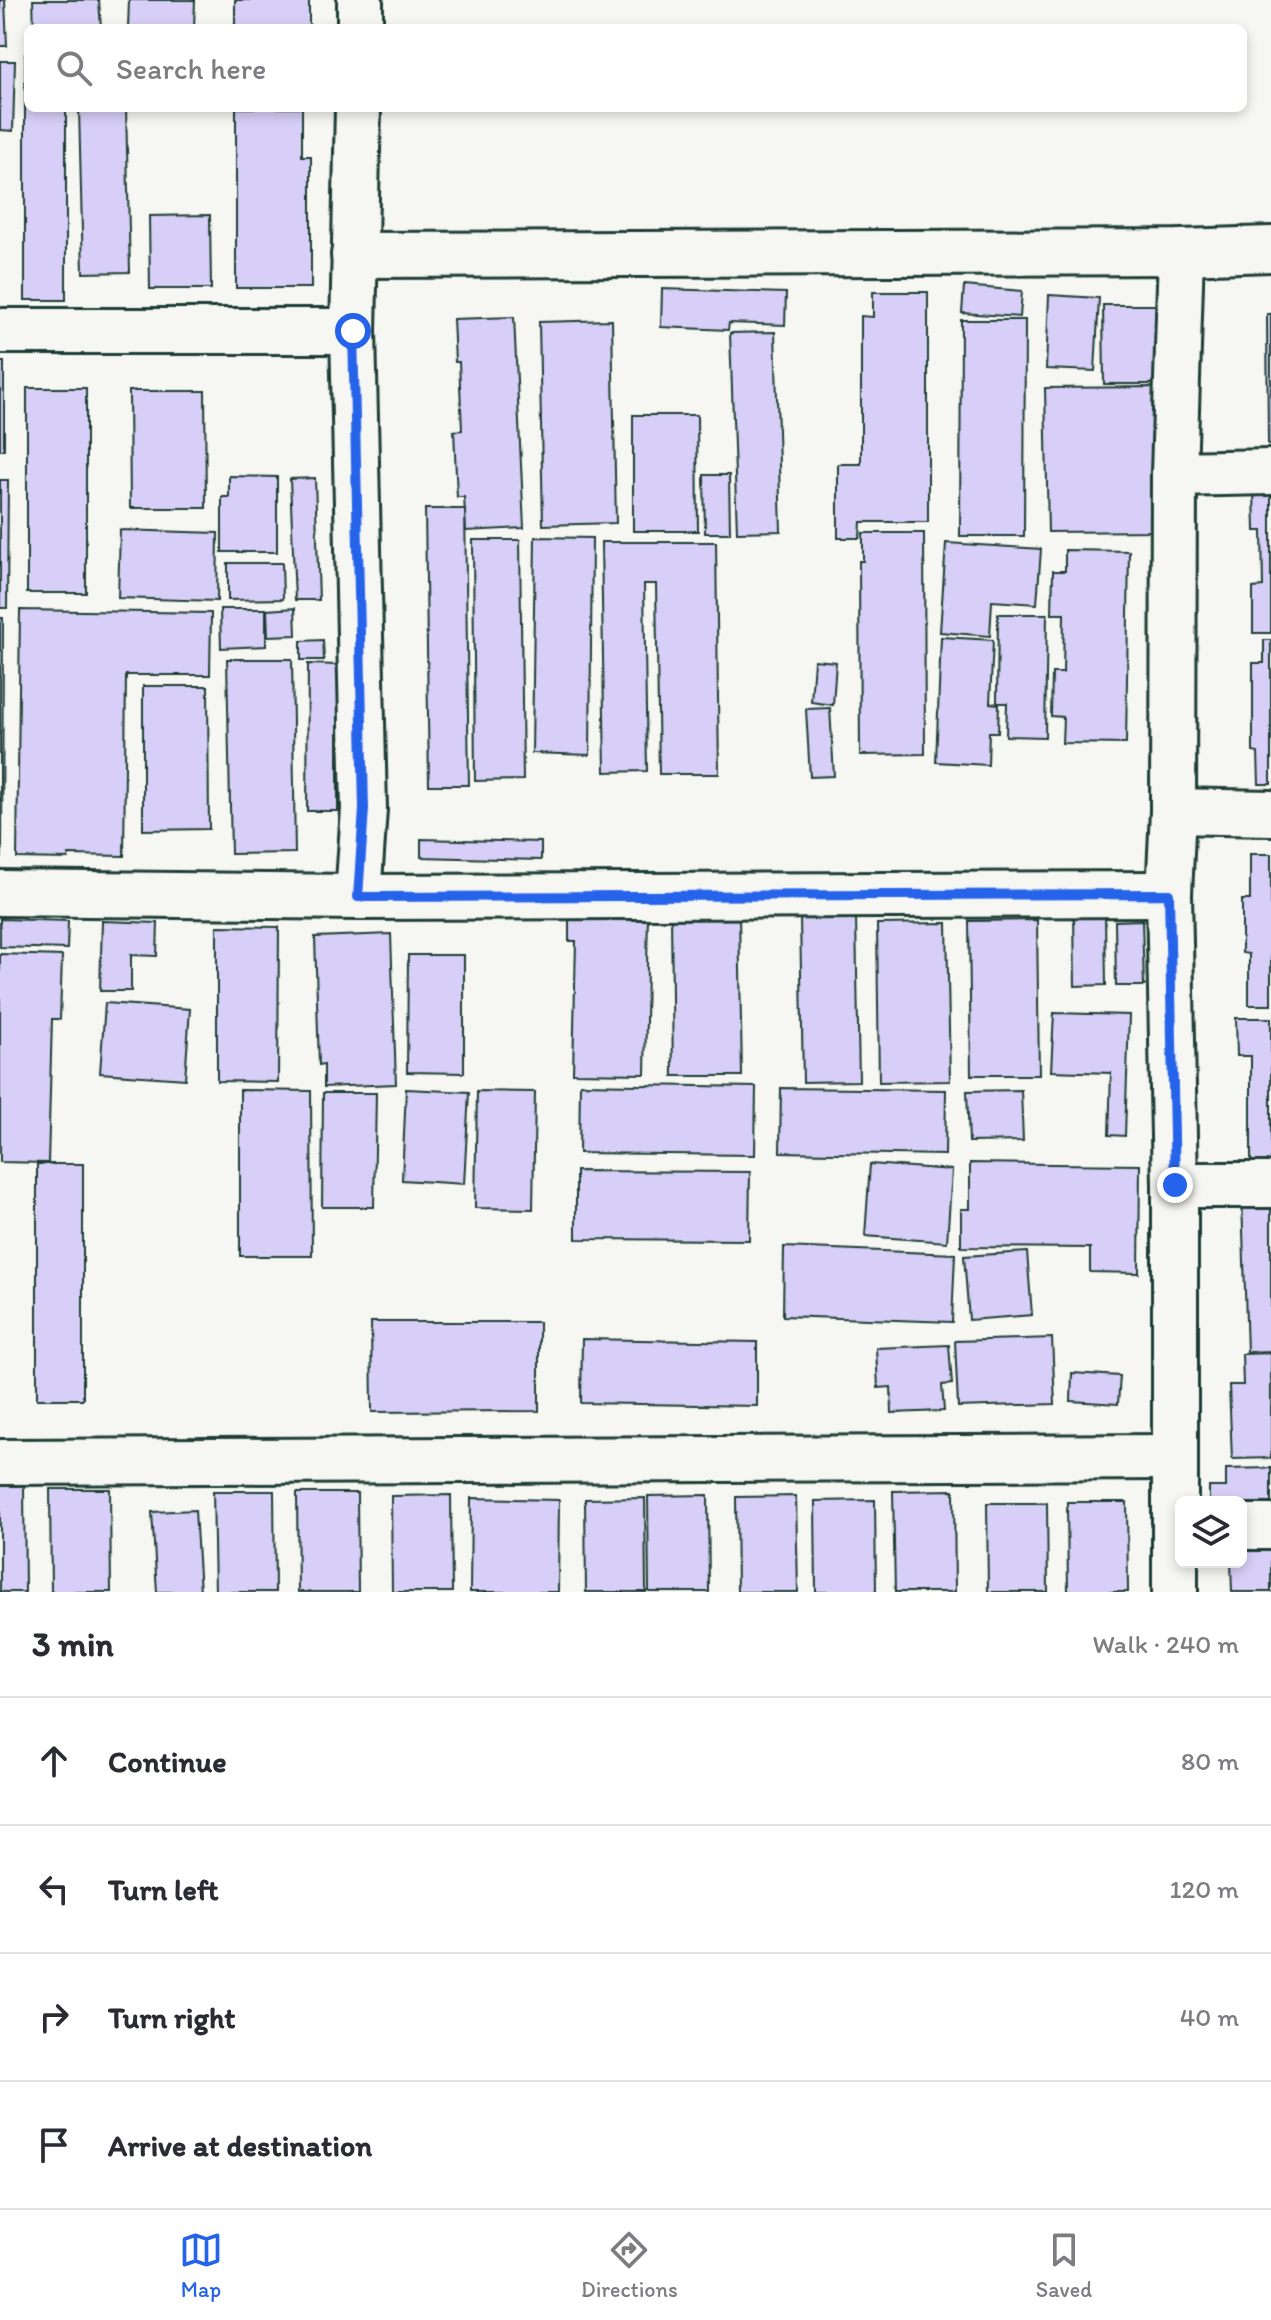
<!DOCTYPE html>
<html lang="en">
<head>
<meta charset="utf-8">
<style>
	body { margin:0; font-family:Itim,sans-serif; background:#f2f2f3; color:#2b2b33 }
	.controls { position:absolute; right:24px; bottom:24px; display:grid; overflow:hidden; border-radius:12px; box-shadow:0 4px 12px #0003 }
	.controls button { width:72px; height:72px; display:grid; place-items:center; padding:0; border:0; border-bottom:2px solid #e1e1e2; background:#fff; color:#2b2b33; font:40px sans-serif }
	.stop { position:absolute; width:24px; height:24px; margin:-18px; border:6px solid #2563eb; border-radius:50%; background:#fff }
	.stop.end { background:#2563eb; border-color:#fff; box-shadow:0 2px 8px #0008 }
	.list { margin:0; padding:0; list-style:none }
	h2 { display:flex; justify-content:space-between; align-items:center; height:104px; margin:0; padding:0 32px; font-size:34px }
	h2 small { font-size:26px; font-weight:400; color:#7c7c81 }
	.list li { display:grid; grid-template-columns:52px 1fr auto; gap:24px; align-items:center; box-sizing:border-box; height:128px; padding:0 32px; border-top:2px solid #e1e1e2 }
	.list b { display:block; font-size:30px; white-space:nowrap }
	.list em { font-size:26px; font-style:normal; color:#7c7c81 }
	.icon { flex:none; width:44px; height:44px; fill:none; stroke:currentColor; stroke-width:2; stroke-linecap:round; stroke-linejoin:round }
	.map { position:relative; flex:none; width:1271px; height:1592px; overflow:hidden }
	.search { position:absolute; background:#fff; box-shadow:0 4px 12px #0003; left:24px; right:24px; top:24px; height:88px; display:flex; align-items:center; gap:20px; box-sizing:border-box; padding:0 28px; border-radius:12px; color:#7c7c81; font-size:30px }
	.sheet { height:616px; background:#fff }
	nav { display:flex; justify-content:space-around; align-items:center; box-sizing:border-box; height:112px; border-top:2px solid #e1e1e2; background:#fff; font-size:22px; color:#7c7c81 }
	nav a { display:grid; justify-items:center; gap:4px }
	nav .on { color:#2563eb }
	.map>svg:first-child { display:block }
	.building { fill:#d7cff7; stroke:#1f3d34; stroke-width:2 }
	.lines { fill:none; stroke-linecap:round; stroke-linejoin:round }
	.minor-casing { stroke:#1f3d34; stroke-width:50 }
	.minor { stroke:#f6f6f2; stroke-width:44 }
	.route { stroke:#2563eb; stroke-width:10 }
</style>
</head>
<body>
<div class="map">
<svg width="1271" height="1592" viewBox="0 0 1271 1592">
	<rect width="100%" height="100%" fill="#f6f6f2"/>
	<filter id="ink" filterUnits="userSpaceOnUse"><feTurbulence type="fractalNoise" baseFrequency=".0125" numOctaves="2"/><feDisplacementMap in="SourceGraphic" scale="16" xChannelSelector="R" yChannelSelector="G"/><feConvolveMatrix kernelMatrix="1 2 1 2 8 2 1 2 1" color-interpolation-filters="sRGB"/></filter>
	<g filter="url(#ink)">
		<g class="building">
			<path d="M0,0H5L7,46H0Z"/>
			<path d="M33,0H99L101,28H34Z"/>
			<path d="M129,0H195L194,28H128Z"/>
			<rect x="235" y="0" width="74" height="28"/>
			<path d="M25,54H28V108H66V300H25Z"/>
			<path d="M0,61H15L13,131L0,130Z"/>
			<path d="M79,108H126L130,272L83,273Z"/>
			<path d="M236,108H302V156H311V288H236Z"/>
			<path d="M210,215L211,289H150L149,216Z"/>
			<path d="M964,286L1022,291L1020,317L962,313Z"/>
			<path d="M662,289L786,293L785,325L729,323L728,330L661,327Z"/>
			<path d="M873,292H928V522H861L860,538H838V464H861V316L873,317Z"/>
			<path d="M1049,295L1099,298L1095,371L1046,369Z"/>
			<path d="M1103,305H1160V384H1104Z"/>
			<path d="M1267,314H1271V445H1268Z"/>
			<path d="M514,317L524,528L466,531L464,497H457L454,431L462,430L459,362H455L453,319Z"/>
			<path d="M612,320L616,523L543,525L539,322Z"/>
			<path d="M961,320H1025L1024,536H960Z"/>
			<path d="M775,332L781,531L737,532L730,333Z"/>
			<rect x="0" y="362" width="4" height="88"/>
			<path d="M1155,387L1158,531L1048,532L1045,388Z"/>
			<rect x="27" y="388" width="59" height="205"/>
			<path d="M129,391H205L206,508H130Z"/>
			<path d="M633,415H697L698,531H633Z"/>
			<path d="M704,475H729L730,533H705Z"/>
			<path d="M229,476L277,477V552H222V497H229Z"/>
			<path d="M315,478L319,600H295L290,479Z"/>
			<path d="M0,480H8L7,608H0Z"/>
			<path d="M1254,489H1271V633H1253V588L1263,587L1262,531H1255Z"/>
			<path d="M425,509H465L469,785H429Z"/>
			<path d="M120,530L218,533L217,601L118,598Z"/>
			<path d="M863,533H924L925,754L860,755L859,561H863Z"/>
			<path d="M535,537L592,538L590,755L532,753Z"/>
			<path d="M473,540H520L523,780L475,781Z"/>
			<path d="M601,542H716L719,774H659L656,584H644L647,771L605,772Z"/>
			<path d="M946,543L1041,549L1037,604L992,601L990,636L940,632Z"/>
			<path d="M1065,550L1129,551L1126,744L1062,743L1063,717L1051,716L1052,673H1063L1064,614H1052L1053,571H1065Z"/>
			<path d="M228,563H282L283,599L228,600Z"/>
			<path d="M295,608L296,635L268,636L267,610Z"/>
			<path d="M220,609H266V646L221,648Z"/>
			<path d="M20,610L211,613L210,675H126L124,856L69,855L68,859L17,858Z"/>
			<path d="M998,614H1047L1045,737L1006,736L1007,703H997Z"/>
			<path d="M0,618H3L2,857H0Z"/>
			<path d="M941,637L993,640L990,703L999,704L998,732H989L988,765L936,762Z"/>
			<path d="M323,640L324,660H301V641Z"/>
			<path d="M1264,640H1271V784H1259L1258,753L1253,752V663H1264Z"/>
			<path d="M227,659H292L295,853L231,854Z"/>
			<path d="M814,660L836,662L833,705L811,702Z"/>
			<path d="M308,664L338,665V811H307Z"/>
			<path d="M143,686H208L209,829L143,830Z"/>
			<path d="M830,708L834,776L810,777L806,709Z"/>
			<path d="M421,839L541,842V860L421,857Z"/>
			<path d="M1250,854H1271V1005H1249V954L1242,953V900H1250Z"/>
			<path d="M569,913L648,914L645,1074L573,1073L576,941H569Z"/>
			<path d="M739,914L742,1076H673L671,915Z"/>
			<path d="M1074,914H1105L1106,985L1075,986Z"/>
			<path d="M800,917H856L859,1081L803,1082Z"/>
			<path d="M0,919L68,921L67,949L0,947Z"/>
			<path d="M1037,920L1039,1075H971L969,921Z"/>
			<path d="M1142,920L1144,986H1116L1115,921Z"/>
			<path d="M102,921L158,923L157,956L131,955V991H100Z"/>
			<path d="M947,923L950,1081L879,1082L877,924Z"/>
			<path d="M217,926L279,927L278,1082L217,1081Z"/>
			<path d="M391,934L396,1084L324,1087V1064L319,1065L315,937Z"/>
			<path d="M0,954L62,956L60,1019H52L48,1163L0,1162Z"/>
			<path d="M408,955H464V1073L407,1072Z"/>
			<path d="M105,1003L190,1009L185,1079L100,1073Z"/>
			<path d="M1054,1013L1129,1015L1125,1136L1109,1135L1111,1073L1051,1071Z"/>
			<path d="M1236,1018H1271V1166H1251V1056H1237Z"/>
			<path d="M580,1084L756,1087L755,1155L579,1153Z"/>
			<path d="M781,1088L946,1090L945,1155L780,1152Z"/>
			<path d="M406,1089L469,1092L464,1184L402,1180Z"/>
			<path d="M240,1090L311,1091L312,1256H240Z"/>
			<path d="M1021,1090L1023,1141L969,1142L967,1091Z"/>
			<path d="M477,1091L535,1092L533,1209L475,1208Z"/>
			<path d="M323,1093H376L374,1207H322Z"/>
			<path d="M970,1163L1140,1165L1139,1273L1090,1272V1248L961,1247V1209H970Z"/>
			<rect x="37" y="1164" width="46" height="235"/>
			<path d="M870,1164L952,1170L947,1242L865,1236Z"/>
			<path d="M576,1171L750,1172L749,1240L576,1239Z"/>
			<path d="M1271,1199V1351L1247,1352L1242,1200Z"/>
			<path d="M784,1247L955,1254L952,1322L783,1316Z"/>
			<path d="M1027,1252L1032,1315L969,1320L964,1256Z"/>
			<path d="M371,1322H539V1411L372,1412Z"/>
			<path d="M1052,1338L1055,1404L958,1407L955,1341Z"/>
			<path d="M582,1339L757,1342V1406L581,1403Z"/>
			<path d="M949,1345L952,1384L942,1385L944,1411L892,1413L891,1387L878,1388L876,1348Z"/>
			<path d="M1271,1353V1458L1232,1459L1229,1385H1243L1242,1354Z"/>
			<path d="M1072,1373L1120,1376L1118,1404L1071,1401Z"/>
			<path d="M1271,1468V1509L1241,1510V1502H1209V1487H1226V1469Z"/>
			<path d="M0,1486H24L25,1592H0Z"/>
			<path d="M50,1489H110L111,1592H51Z"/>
			<path d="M954,1490L955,1592H895L893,1491Z"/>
			<path d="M213,1491H274L275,1592H215Z"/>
			<path d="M297,1493H357L358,1592H298Z"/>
			<path d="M451,1495L452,1592H392L391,1496Z"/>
			<path d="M708,1495L709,1592H649L648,1496Z"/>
			<path d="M796,1496L798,1592H737L736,1497Z"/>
			<path d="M471,1498L559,1500L558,1592H470Z"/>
			<path d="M645,1498L646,1592H586L585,1499Z"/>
			<path d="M875,1500L876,1592H816L815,1501Z"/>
			<path d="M1067,1502H1127L1128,1592H1068Z"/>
			<path d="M987,1503H1047L1048,1592H988Z"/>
			<path d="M195,1510L200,1592H157L152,1512Z"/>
			<path d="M1241,1547H1271V1592H1232L1231,1562H1241Z"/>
		</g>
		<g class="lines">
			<defs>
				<g id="minor">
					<path d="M360,28V0"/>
					<path d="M358,108L353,331L364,809L358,897"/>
					<path d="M354,255L1181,252L1271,249"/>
					<path d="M0,331H353"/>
					<path d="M1174,474L1271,472"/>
					<path d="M1173,811L1271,813"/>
					<path d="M0,893L358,897L1169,894"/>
					<path d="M1175,1185H1271"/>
					<path d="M0,1462L1175,1457"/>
					<path d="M1241,1527H1271"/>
					<path d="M1175,1592V1185L1169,894L1173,811L1174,474L1181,252"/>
				</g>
			</defs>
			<use href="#minor" class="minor-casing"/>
			<use href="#minor" class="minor"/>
		</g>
	</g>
	<g class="lines" filter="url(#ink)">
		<path class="route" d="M353,331L364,809L358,897L1169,894L1175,1185"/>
	</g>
</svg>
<div class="controls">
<button><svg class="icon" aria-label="layers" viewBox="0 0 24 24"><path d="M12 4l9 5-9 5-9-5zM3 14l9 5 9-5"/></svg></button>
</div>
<div class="stop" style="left:353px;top:331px"></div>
<div class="stop end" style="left:1175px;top:1185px"></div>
<div class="search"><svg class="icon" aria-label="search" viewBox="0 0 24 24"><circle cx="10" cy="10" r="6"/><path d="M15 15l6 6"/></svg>Search here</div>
</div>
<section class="sheet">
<h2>3 min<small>Walk · 240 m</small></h2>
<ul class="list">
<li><svg class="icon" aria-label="ahead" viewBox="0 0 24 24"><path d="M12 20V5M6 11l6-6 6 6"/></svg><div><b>Continue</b></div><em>80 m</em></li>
<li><svg class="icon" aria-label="left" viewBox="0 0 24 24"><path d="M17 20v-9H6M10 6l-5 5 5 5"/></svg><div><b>Turn left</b></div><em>120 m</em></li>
<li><svg class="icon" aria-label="right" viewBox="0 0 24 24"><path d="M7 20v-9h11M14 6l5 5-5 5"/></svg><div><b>Turn right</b></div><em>40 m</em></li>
<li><svg class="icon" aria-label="arrive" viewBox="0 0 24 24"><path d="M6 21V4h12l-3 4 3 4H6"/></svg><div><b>Arrive at destination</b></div></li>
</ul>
</section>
<nav>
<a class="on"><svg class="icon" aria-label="map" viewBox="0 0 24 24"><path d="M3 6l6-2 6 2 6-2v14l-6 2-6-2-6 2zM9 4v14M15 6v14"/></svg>Map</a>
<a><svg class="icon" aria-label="directions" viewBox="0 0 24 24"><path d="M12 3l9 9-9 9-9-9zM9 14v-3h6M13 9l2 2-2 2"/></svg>Directions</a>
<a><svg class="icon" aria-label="saved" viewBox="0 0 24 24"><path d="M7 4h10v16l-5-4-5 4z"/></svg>Saved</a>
</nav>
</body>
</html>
